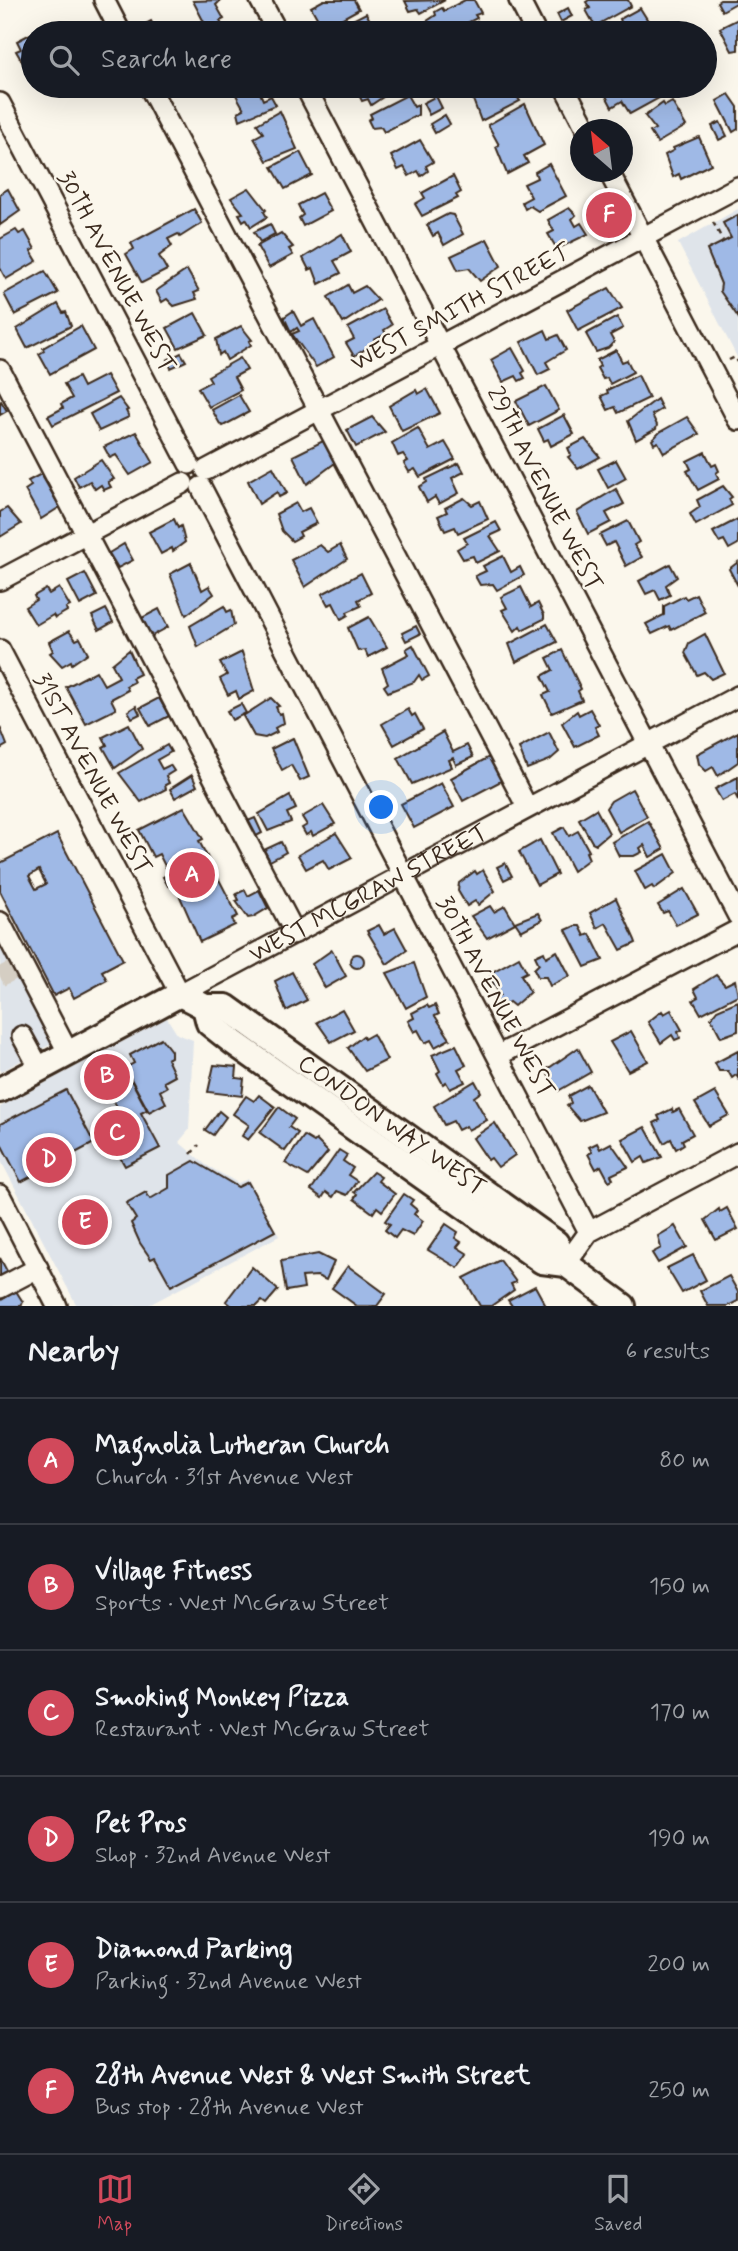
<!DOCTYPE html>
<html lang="en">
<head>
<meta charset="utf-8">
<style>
	body { margin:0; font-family:Mynerve,sans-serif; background:#20242c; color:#f1f3f6 }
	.compass { position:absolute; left:570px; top:119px; width:63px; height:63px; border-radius:50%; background:#171b24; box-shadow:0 7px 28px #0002; rotate:332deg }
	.you { position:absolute; left:382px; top:808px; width:24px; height:24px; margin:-18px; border:5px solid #fff; border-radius:50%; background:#1a73e8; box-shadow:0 0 0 10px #1a73e833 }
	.badge { display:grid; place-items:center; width:46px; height:46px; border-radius:50%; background:#d1495b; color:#fff; font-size:23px; font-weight:700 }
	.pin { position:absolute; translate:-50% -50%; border:4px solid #fff; box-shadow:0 2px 7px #0006 }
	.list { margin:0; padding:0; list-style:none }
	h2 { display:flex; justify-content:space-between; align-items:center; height:91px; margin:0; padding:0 28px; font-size:30px }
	h2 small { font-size:23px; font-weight:400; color:#9ea1a6 }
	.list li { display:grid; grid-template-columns:46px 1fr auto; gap:21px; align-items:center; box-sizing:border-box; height:126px; padding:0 28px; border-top:2px solid #363941 }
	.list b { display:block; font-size:26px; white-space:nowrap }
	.list p { margin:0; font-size:23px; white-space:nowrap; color:#9ea1a6 }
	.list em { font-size:23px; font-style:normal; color:#9ea1a6 }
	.icon { flex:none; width:38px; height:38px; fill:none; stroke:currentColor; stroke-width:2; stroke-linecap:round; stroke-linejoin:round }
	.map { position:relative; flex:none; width:738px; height:1306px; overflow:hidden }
	.search { position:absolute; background:#171b24; box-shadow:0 7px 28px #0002; left:21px; right:21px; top:21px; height:77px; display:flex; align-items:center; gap:18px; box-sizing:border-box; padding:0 24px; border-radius:38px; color:#9ea1a6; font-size:26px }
	.sheet { height:847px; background:#171b24 }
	nav { display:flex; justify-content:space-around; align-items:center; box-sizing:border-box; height:98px; border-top:2px solid #363941; background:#171b24; font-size:19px; color:#9ea1a6 }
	nav a { display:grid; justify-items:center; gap:4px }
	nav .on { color:#d1495b }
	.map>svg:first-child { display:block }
	.built { fill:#dfe4ea }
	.building { fill:#9fb9e6; stroke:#3b2a1e; stroke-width:2; fill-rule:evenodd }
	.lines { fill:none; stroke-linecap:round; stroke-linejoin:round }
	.minor-tunnel { stroke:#d5cec3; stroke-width:19; stroke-dasharray:19 10; stroke-linecap:butt }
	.minor-casing { stroke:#3b2a1e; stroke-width:24 }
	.major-casing { stroke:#3b2a1e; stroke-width:30 }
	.path { stroke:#3b2a1e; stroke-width:2.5; stroke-dasharray:5 5; stroke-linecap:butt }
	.minor { stroke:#fbf7ec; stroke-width:19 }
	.major { stroke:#fbf7ec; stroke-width:24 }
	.labels { text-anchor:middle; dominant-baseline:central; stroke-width:5; stroke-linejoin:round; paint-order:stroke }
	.street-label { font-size:24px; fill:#3b2a1e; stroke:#fbf7ec }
</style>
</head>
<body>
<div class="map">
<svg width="738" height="1306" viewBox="0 0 738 1306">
	<rect width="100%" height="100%" fill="#fbf7ec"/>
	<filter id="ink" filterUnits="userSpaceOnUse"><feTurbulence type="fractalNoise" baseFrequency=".0143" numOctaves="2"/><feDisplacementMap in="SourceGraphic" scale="14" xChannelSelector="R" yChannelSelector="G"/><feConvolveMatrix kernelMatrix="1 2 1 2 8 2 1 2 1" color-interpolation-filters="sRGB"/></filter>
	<g filter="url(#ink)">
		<g class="built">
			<path d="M738,209V359L678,243Z"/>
			<path d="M0,939L55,1042L0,1072Z"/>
			<path d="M167,1018L177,1034L193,1040L189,1130L179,1142L206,1165L238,1183L248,1179L279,1236L147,1306H77L0,1159V1107Z"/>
		</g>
		<g class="building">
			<path d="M221,0L216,5L224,19L220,21L224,29L216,33H203L199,27L205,24L193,1Z"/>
			<path d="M324,0H354L359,9L330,25L327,20L320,23L311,7Z"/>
			<path d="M445,0L421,13L418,9L410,11L405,1Z"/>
			<path d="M465,0H474L481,13L475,15L477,18L448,33H426L421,25L436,15L435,12L442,8L444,11Z"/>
			<path d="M589,0H628L631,6L595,26L586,10L590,8L586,2Z"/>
			<path d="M720,0H738V2L722,11L717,2Z"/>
			<path d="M568,8L572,16L561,22L557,14Z"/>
			<path d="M640,8L650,24L639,30L641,33H625L620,19Z"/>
			<path d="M366,13L377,33H332L331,31Z"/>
			<path d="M738,19V50L732,51L720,28Z"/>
			<path d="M151,21L157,33H133L132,31Z"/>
			<path d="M478,22L484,33H457Z"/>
			<path d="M42,28L44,33H33V60L23,63L16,51L21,49L17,41Z"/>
			<path d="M231,86H257L263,100L271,96L276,105L240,120L238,112L244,109Z"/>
			<path d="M362,86H398V87L371,105L368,99L362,101L356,89Z"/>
			<path d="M403,86H418L406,92Z"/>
			<path d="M490,86H509L520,101L481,121L472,97Z"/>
			<path d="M616,86H654L661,97L630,114L622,101L612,107L604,92Z"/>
			<path d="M729,94L738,107V129L733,132L717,101Z"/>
			<path d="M407,95L414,107L418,105V115L384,132L381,127L372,128L368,120L372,118L370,114Z"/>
			<path d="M436,96L442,108L429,115L423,103Z"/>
			<path d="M672,102L686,126L657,143L650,132L655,129L645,116L663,103L665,106Z"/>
			<path d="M525,104L544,145L524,156L528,163L507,174L496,147L499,145L488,125Z"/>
			<path d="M280,111L297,149L267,161L254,138L263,133L257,124Z"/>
			<path d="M445,115L450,124L435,133L430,124Z"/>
			<path d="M720,122L727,136L719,140L712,126Z"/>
			<path d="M699,137L711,164L681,179L679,174L673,177L665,155L674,150L673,148Z"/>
			<path d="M420,140L433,162L426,166L428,171L421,176L418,171L409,176L404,167L398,170L391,156Z"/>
			<path d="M300,152L312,175L285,189L272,167Z"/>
			<path d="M549,164L566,196L538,211L530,206L525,209L522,202L531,197L524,184L537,178L535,172Z"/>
			<path d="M453,176L461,192L456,195L458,198L422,216L415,204L425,198L422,193Z"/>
			<path d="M249,188L266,210L264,212L267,217L251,227L246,219L243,221L239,214L243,213L231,198Z"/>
			<path d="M8,189L20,211L0,225V194Z"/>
			<path d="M321,193L331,211L303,226L299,218L303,215L298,205Z"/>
			<path d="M569,208L576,215L572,219L576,226L581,223L588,234L557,249L548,234L554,231L548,220Z"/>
			<path d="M194,209L202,223L180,237L178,234L168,239L172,246L159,256L167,270L142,283L126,254L134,249L131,243Z"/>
			<path d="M448,214L453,215L463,234L444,245L438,233L433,236L427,225Z"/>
			<path d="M738,215V317L720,291L721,284L707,250L731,238L723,223Z"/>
			<path d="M270,224L275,234L260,242L254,232Z"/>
			<path d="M16,230L19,234L25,231L35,249L31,251L37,261L6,279L0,268V239Z"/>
			<path d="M281,233L293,247L289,249L293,255L269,268L257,246Z"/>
			<path d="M342,234L351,252L334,261L341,273L319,284L313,268L309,270L303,258Z"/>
			<path d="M487,239L501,266L480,281L469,268L458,270L451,256Z"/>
			<path d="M187,270L199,291L194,293L197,299L174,306L167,299L162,302L156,291Z"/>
			<path d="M45,271L58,293L15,315L4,294Z"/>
			<path d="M348,285L352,293L365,286L378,300L343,323L328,297Z"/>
			<path d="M609,288L622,308L578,331L567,310Z"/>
			<path d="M58,304L63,313L66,312L71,326L27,348L17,329Z"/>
			<path d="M383,309L392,325L384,330L386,334L374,340L375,343L354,356L346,343L354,339L348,328Z"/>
			<path d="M293,311L301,326L314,319L334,357L316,367L292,334L299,331L297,328L291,332L284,317Z"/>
			<path d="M195,313L207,335L178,348L167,328Z"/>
			<path d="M617,317L623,328L610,335L614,342L608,348L596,352L586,334Z"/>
			<path d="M81,326L94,350L50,374L39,354L44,351L43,348Z"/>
			<path d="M241,326L252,340L249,341L251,345L227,360L223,352L219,355L216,339Z"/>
			<path d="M545,330L549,339L558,335L566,350L546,362L550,369L538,375L521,342Z"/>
			<path d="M512,348L525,371L522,373L525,378L519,381L516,376L503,382L491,360Z"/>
			<path d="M616,350L622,362L627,360L633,372L610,384L607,378L603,379L597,368L600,366L597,360Z"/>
			<path d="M181,353L186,361L171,368L167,360Z"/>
			<path d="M240,358L247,370L234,377L241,390L209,407L198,388L211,381L208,376Z"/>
			<path d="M106,375L116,393L53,425L48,416L63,408L61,404L72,398L64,384L78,377L83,387Z"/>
			<path d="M638,375L649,398L618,413L615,407L608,410L601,396L608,393L607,390Z"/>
			<path d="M546,386L559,410L529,426L516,401Z"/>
			<path d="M427,389L440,413L402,431L389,406L416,390L418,394Z"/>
			<path d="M239,395L249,412L223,426L220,424L212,410Z"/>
			<path d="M119,398L128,410L126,411L129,417L99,431L90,414Z"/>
			<path d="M657,399L662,409L652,415L657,425L656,429L636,440L628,421Z"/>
			<path d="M1,401L7,411L0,415V402Z"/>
			<path d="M564,415L574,434L551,446L548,439L544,441L538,429Z"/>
			<path d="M372,417L385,432L356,447L347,430Z"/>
			<path d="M687,417L699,434L664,453L658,442L654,444L652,440L660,432Z"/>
			<path d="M418,428L430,450L445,442L455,459L420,477L415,469L409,472L404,463L408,461L403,454L398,456L392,443Z"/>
			<path d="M136,432L153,462L130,475L116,455L110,458L104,447Z"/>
			<path d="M585,439L600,457L578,469L568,457L571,455L568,448Z"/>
			<path d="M323,441L335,463L307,484L293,456Z"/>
			<path d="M705,452L712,466L716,464L719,471L716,473L719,479L698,490L687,471L691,469L687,461Z"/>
			<path d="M101,460L114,479L108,482L111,487L104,490L101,485L95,489L90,481L79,487L74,477Z"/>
			<path d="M616,460L626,478L608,488L598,469Z"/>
			<path d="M459,463L464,472L452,478L459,493L439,504L435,497L427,502L419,487L427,482L426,479Z"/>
			<path d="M273,467L287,493L279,497L277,492L259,504L248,481Z"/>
			<path d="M41,474L60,507L41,519L25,490L31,486L28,481Z"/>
			<path d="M723,486L732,497L729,499L732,505L696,525L690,514L700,507L697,500Z"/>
			<path d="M616,489L624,504L606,513L611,522L588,534L577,512Z"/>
			<path d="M464,498L472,505L480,501L488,519L458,533L455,527L445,531L438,516L447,512L445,508Z"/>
			<path d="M296,503L301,512L309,508L317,523L299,532L301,536L292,541L282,531L276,514Z"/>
			<path d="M7,508L21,524L0,537V512Z"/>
			<path d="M174,519L178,528L181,526L185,542L173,551L172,548L161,554L149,532Z"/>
			<path d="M738,519V544L729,549L724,540L719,542L713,532Z"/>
			<path d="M628,521L639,542L634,545L642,557L626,566L614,542L606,546L600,535Z"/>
			<path d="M496,522L501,531L490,536L500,551L476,563L473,556L463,559L457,549L467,543L464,538Z"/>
			<path d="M124,544L133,560L118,568L109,553Z"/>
			<path d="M320,545L328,552L340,545L347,559L305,587L291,560Z"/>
			<path d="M503,556L511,572L520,567L524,575L497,590L493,584L480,585L475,576L486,571L483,566Z"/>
			<path d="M738,562V586L729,569Z"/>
			<path d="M191,563L202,590L209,586L214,594L186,615L170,574Z"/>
			<path d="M670,564L677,577L666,585L670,595L660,600L655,590L646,594L639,581Z"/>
			<path d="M85,573L97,596L80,605L68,582Z"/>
			<path d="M361,573L371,593L358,600L361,606L347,612L348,615L341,619L333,603L328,605L322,594Z"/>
			<path d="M521,587L531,607L538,603L544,615V619L522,630L520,626L515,631L502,610L507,608L501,597Z"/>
			<path d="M59,588L70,606L66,608L67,611L55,618L53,615L36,625L25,607L36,600L34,596L46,589L49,594Z"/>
			<path d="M696,594L705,612L671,630L669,626L652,634L646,624L664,615V606L684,596L686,599Z"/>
			<path d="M224,606L227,612L231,610L234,625L198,647L190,626Z"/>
			<path d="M106,609L113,622L99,630L92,616Z"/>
			<path d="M159,609L168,627L150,637L140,619Z"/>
			<path d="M369,617L387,647L368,657L365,650L358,651L348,628Z"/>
			<path d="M547,624L557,642L516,662L509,644Z"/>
			<path d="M416,626L420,634L406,641L402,633Z"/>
			<path d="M69,631L76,640L80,638L88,653L72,664L71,661L62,666L50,653L53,651L49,642Z"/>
			<path d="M705,634L724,673L711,679L704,672L697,675L685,653L689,643Z"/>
			<path d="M413,645L429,676L422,680L419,675L414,682L388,692L384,686L388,683L382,668L409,654L406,649Z"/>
			<path d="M129,650L140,674L132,678L134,682L126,686L128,690L111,699L116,709L86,724L66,687L96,671L104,685L119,677L112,664Z"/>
			<path d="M562,650L581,689L578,691L582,700L552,713L543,695L550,692L542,676L553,670L547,658Z"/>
			<path d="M242,652L254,691L239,699L236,691L228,695L220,679L227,675L220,663Z"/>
			<path d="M159,698L169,716L150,726L140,708Z"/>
			<path d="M271,698L279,706L276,707L279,714L282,713L284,723L275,728L277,732L265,738L254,736L243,716Z"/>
			<path d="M241,704L246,713L232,720L227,711Z"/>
			<path d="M136,706L140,714L132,718L128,711Z"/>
			<path d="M408,709L412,716L415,714L423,729L394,745L382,724Z"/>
			<path d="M590,709L599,725L595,727L599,735L575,747L562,723L577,711L579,715Z"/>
			<path d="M129,724L142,749L115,768L103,747L107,745L103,737Z"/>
			<path d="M0,727L7,745L0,749Z"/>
			<path d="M443,732L453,752L467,745L473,757L456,765L453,758L449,760L452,767L412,784L398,758Z"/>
			<path d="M549,732L559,752L550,760L527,769L519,748Z"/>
			<path d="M738,732V762L718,776L713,767L706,771L699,764L697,754Z"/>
			<path d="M293,738L309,777L300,781L291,765L282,770L271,749Z"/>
			<path d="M167,745L171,752L157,760L162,769L170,765L174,771L166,776L169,783L165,785L166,789L141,802L119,773Z"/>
			<path d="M491,756L503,780L463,801L451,778Z"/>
			<path d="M192,775L197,786L175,798L170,789Z"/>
			<path d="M738,777V800L735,794L722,801L715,789Z"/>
			<path d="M441,783L454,807L414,828L401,804Z"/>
			<path d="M632,789L647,816L619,832L606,808L611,801Z"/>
			<path d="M290,796L296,809L287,813L291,822L268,831L259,814Z"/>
			<path d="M323,805L335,824L313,836L311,832L306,835L302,828L307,825L302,817Z"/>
			<path d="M184,807L203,839L199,841L238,916L232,919L235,925L200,942L174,883L168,886L163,877L169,874L159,854L153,857L139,830Z"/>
			<path d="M596,809L609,833L596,844L592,842L579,819Z"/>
			<path d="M255,818L262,833L251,839L243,823Z"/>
			<path d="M648,821L664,849L650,857L644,845L640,848L642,852L634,856H619L612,842Z"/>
			<path d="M564,827L569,836L578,831L589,851L586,852L589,859L573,871L553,833Z"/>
			<path d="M336,833L352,858L329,870L323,860L306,869L298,855Z"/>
			<path d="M57,834L123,960L102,971L107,980L74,998L69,988L54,996L0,891V863ZM39,870L46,884L36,889L29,876Z"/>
			<path d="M540,840L557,874L537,885L519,852Z"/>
			<path d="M281,842L286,852L270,861L264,850Z"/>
			<path d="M666,854L676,873L654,889L652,886L645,890L635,871Z"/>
			<path d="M505,863L512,876L504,880L497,867Z"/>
			<path d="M483,870L495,891L478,905L475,901L467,906L458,891L459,883L475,871L477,874Z"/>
			<path d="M684,889L698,914L676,925L668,911L663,913L658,905Z"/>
			<path d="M245,890L248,896L259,890L268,908L253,917L248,918L236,901L239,900L236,894Z"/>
			<path d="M616,898L635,940L636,943L621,950L606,923L597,928L590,913Z"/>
			<path d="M490,906L494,912L505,906L515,923L487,938L471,916Z"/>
			<path d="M538,913L542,920L521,931L515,922Z"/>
			<path d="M379,925L384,934L395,928L407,950L387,964L367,931Z"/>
			<path d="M575,926H580L585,936L590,934L603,960L585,967L566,930Z"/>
			<path d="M332,950L346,976L325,988L312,964Z"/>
			<path d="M557,951L570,976L550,986L546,977H538L534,969L539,964L535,956L544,952L546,957Z"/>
			<circle cx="357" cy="961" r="7"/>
			<path d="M519,957L527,972L521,975L530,992L514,1006L509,1002L501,1007L495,997L500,995L490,977L494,971Z"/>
			<path d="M414,963L426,997L406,1008L387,973Z"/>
			<path d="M292,972L307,1000L286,1011L275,981Z"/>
			<path d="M716,975L725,985L735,980L738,995L701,1014L693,1000L698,997L694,989Z"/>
			<path d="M738,1001V1031L721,1037L711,1018L717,1010Z"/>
			<path d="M427,1005L429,1008L435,1005L439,1014L435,1016L450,1039L435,1047L431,1040L425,1043L418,1030L414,1032L408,1021L414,1018L412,1013Z"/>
			<path d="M342,1009L354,1030L331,1042L317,1022Z"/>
			<path d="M671,1010L682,1030L678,1032L680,1038L675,1040L672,1035L661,1043L648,1022L662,1011L664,1014Z"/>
			<path d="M631,1031L648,1061L628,1071L610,1042Z"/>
			<path d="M373,1034L387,1060L365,1071L348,1048L363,1036L364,1039Z"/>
			<path d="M161,1038L171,1051V1057L167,1059L175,1076L164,1082L167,1087L160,1091L166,1103L149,1112L125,1068L134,1063L130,1055Z"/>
			<path d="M456,1045L466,1065L458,1069L465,1082L450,1089L446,1082L443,1084L437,1073L440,1071L432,1055Z"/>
			<path d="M578,1048L591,1072L558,1091L546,1070Z"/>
			<path d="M738,1051V1078L736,1075L732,1078L728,1071H719L715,1063Z"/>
			<path d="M118,1061L122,1063L147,1110L141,1113L160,1148L125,1166L108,1136L127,1126L98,1071Z"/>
			<path d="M214,1065L237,1067L236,1078L244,1079L242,1096L208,1092Z"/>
			<path d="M475,1081L481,1092L474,1097L487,1120L468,1130L466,1126L458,1130L453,1121L444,1125L434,1106Z"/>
			<path d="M588,1085L603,1112L580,1121L567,1106L571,1103L568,1096Z"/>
			<path d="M66,1090L94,1143L21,1182L0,1142V1124Z"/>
			<path d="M715,1092L729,1115L709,1126L695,1103Z"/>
			<path d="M259,1095L275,1107L248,1140L242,1136L249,1125L233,1114L246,1096L254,1101Z"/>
			<path d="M279,1107L295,1119L289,1127L298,1133L285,1151L260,1133Z"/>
			<path d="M672,1109L673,1112L679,1109L693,1134L682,1140L684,1144L676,1149L671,1139L664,1143L654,1123L660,1120L658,1116Z"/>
			<path d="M219,1111L226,1117L213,1135L205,1130Z"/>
			<path d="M495,1123L515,1155L498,1167L491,1158L488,1160L473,1138Z"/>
			<path d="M645,1127L662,1157L646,1163L643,1157L635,1162L622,1139Z"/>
			<path d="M304,1136L314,1142L316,1140L328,1152L308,1176L285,1163Z"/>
			<path d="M597,1143L600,1149L611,1143L628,1167L611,1175L613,1179L609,1181L601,1166L596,1169L588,1154L592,1152L589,1147Z"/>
			<path d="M339,1150L347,1155L343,1161L353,1168L348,1175L357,1181L347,1195L337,1191L333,1197L326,1192L322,1198L311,1190Z"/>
			<path d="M194,1161L238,1187L248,1182L275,1231L171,1286L155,1257L151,1259L140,1243L131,1223L136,1219L126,1203L146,1192L150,1199L169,1188V1175Z"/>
			<path d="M373,1172L381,1177L378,1181L395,1194L382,1211L377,1207L373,1213L354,1199L357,1194L354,1192Z"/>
			<path d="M404,1194L413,1200L410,1204L417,1210L414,1214L423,1221L413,1236L401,1230L395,1238L385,1230L390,1224L385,1221Z"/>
			<path d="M727,1208L738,1229L716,1240L705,1220L719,1209L720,1212Z"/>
			<path d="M446,1224L458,1232L455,1238L461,1242L457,1247L468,1254L458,1268L428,1250Z"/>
			<path d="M675,1226L687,1247L658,1263L652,1253L661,1248L658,1236Z"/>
			<path d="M318,1254L334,1262L326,1280L317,1276L302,1277L304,1288L286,1291L281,1261Z"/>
			<path d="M693,1255L706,1280L682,1293L667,1268Z"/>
			<path d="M0,1258L8,1273L0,1279Z"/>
			<path d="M500,1260L516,1282L511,1284L514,1290L491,1306H480L464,1278Z"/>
			<path d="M348,1266L386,1294L377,1306H357L332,1288Z"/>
			<path d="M252,1267L278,1290L266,1304L262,1301L257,1306H232L226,1301Z"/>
			<path d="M729,1276L738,1292V1301L728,1306H708L700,1291Z"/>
			<path d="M535,1286L546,1306H512L508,1300Z"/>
			<path d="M16,1291L23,1302L21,1306H0V1301Z"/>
		</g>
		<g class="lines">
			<path class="minor-tunnel" d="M0,977L23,965"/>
			<defs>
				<g id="minor">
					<path d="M104,0L121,33"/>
					<path d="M260,0L278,33"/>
					<path d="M519,0L536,33"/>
					<path d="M149,86L527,807"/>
					<path d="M305,86L738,916"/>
					<path d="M564,86L587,130"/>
					<path d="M0,103L189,464"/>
					<path d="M609,172L738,420"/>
					<path d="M0,370L295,933"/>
					<path d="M206,470L738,187"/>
					<path d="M201,487L589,1232"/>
					<path d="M0,580L183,483"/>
					<path id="s1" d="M0,650L180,994L738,696"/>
					<path d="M0,922L69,1054"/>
					<path d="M22,1036L40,1069"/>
					<path d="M499,1055L738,930"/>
					<path d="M0,1195L57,1306"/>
					<path d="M566,1264L589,1232L738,1153"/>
					<path d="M0,1288L38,1268"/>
				</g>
				<g id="major">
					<path d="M205,1007L209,1023L233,1042L542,1261L566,1264L623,1306"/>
					<path id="s2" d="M0,1090L180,994L205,1007H226L556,1243L566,1264"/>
				</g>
			</defs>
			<use href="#minor" class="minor-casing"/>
			<use href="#major" class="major-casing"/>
			<g class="path">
				<path d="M713,222L723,241"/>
				<path d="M729,360L735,357L738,362"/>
				<path d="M191,1154L199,1145"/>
			</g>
			<use href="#minor" class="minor"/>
			<use href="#major" class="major"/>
		</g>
	</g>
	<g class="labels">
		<g class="street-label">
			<text transform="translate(116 272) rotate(62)">30TH AVENUE WEST</text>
			<text transform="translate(461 308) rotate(-28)">WEST SMITH STREET</text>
			<text transform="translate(544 489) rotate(63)">29TH AVENUE WEST</text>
			<text transform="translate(92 774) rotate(62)">31ST AVENUE WEST</text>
			<text stroke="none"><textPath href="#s1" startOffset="602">WEST MCGRAW STREET</textPath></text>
			<text transform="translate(495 997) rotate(62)">30TH AVENUE WEST</text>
			<text stroke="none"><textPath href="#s2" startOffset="457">CONDON WAY WEST</textPath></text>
		</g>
	</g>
</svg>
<svg class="compass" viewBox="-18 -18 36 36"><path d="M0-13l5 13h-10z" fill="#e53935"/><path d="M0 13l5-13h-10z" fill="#9ea1a6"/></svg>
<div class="you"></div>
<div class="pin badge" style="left:192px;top:875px">A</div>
<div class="pin badge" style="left:107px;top:1077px">B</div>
<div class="pin badge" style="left:117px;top:1133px">C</div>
<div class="pin badge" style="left:49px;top:1160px">D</div>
<div class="pin badge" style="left:85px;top:1222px">E</div>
<div class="pin badge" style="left:609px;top:215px">F</div>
<div class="search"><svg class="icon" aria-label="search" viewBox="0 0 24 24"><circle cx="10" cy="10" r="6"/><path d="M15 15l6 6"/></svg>Search here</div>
</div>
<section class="sheet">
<h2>Nearby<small>6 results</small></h2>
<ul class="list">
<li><span class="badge">A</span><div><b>Magnolia Lutheran Church</b><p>Church · 31st Avenue West</p></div><em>80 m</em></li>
<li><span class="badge">B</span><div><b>Village Fitness</b><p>Sports · West McGraw Street</p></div><em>150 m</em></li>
<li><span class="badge">C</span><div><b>Smoking Monkey Pizza</b><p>Restaurant · West McGraw Street</p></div><em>170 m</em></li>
<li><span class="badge">D</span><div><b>Pet Pros</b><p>Shop · 32nd Avenue West</p></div><em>190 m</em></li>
<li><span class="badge">E</span><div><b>Diamond Parking</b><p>Parking · 32nd Avenue West</p></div><em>200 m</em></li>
<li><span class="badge">F</span><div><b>28th Avenue West &amp; West Smith Street</b><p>Bus stop · 28th Avenue West</p></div><em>250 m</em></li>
</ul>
</section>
<nav>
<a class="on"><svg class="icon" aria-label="map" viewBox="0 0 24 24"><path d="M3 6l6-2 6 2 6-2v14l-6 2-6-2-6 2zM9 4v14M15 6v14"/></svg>Map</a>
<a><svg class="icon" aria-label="directions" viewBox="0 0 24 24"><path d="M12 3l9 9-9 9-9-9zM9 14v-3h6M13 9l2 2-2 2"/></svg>Directions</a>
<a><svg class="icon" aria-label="saved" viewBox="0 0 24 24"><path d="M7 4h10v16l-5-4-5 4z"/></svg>Saved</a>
</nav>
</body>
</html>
